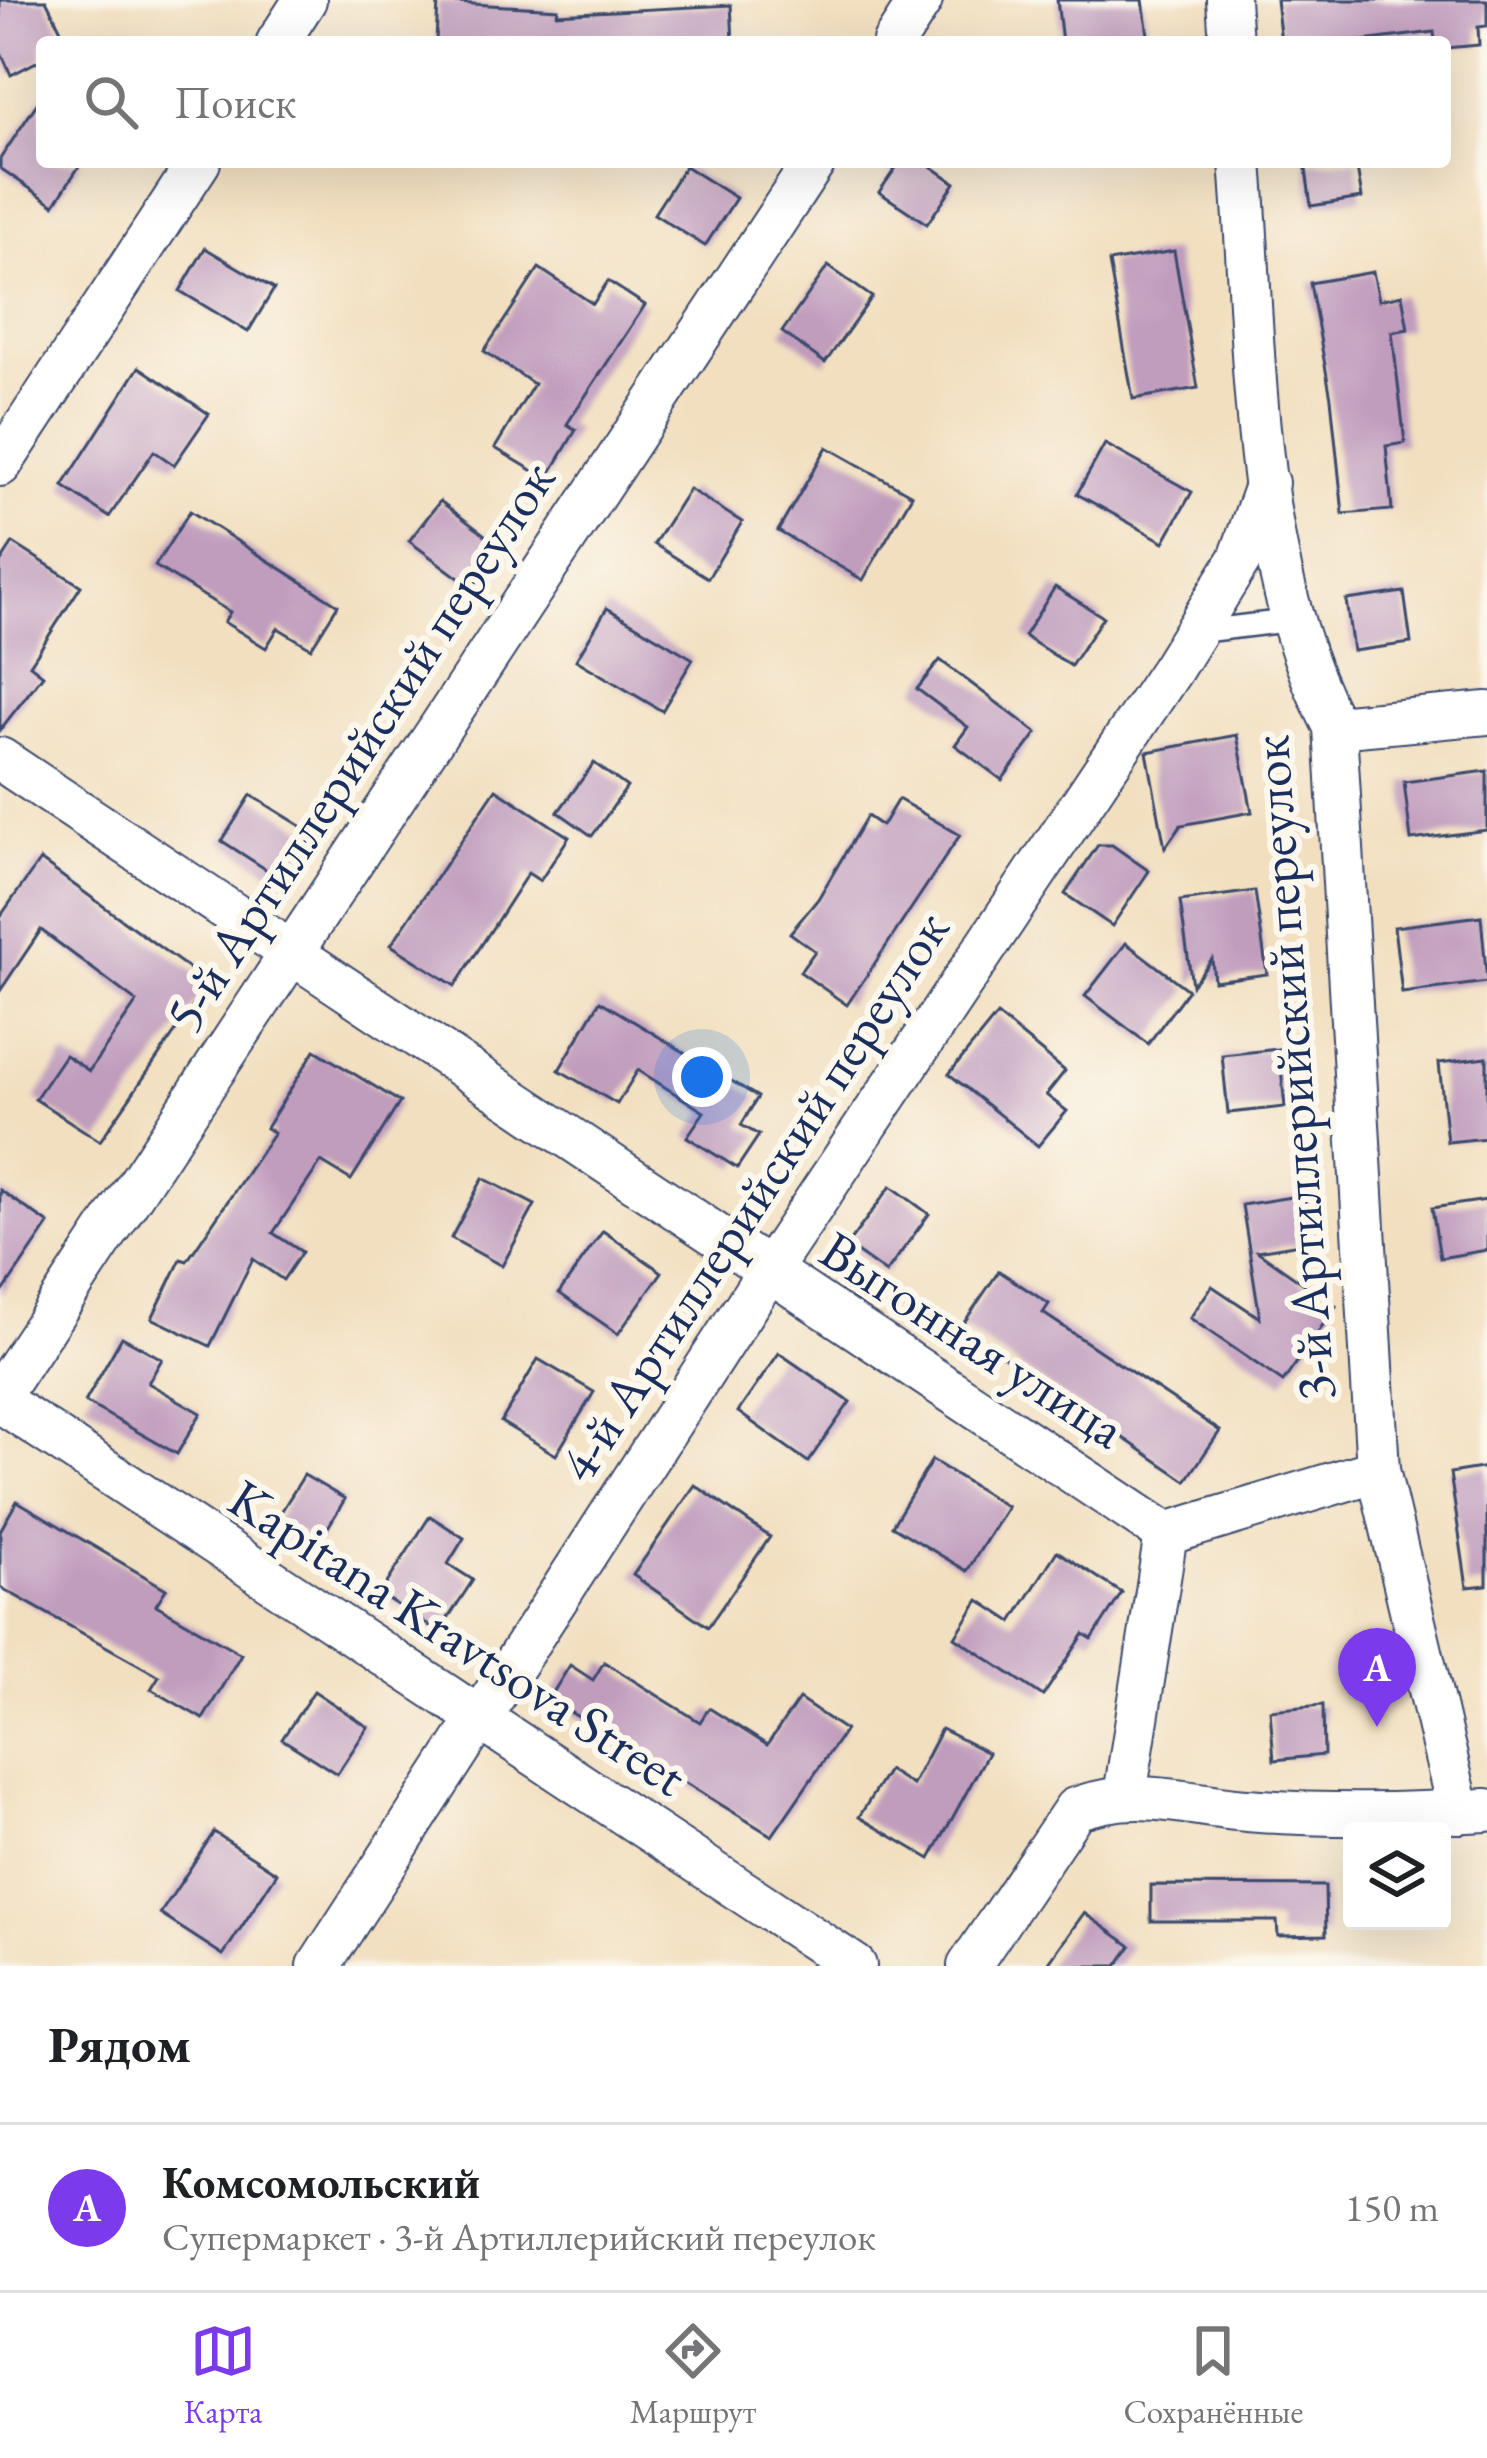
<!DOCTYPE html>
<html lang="ru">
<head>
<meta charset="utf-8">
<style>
	body { margin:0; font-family:"EB Garamond",serif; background:#f2f2f2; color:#202124 }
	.controls { position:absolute; right:36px; bottom:36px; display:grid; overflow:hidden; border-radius:12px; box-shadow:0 12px 48px #0002 }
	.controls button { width:108px; height:108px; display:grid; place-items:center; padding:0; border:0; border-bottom:3px solid #e0e0e0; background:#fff; color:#202124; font:60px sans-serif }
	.you { position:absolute; left:702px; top:1077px; width:42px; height:42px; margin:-30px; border:9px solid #fff; border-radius:50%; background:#1a73e8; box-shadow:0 0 0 18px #1a73e833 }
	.badge { display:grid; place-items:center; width:78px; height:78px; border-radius:50%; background:#7c3aed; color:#fff; font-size:39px; font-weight:700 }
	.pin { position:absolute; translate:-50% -99px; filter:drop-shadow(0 3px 6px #0008) }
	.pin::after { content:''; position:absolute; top:63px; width:42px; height:36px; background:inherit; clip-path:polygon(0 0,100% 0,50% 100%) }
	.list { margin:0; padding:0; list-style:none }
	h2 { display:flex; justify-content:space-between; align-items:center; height:156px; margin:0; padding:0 48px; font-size:51px }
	h2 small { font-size:39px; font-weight:400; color:#757577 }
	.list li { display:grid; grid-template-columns:78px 1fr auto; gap:36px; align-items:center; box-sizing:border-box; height:168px; padding:0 48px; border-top:3px solid #e0e0e0 }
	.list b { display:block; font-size:45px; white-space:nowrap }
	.list p { margin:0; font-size:39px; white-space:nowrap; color:#757577 }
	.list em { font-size:39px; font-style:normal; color:#757577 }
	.icon { flex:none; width:66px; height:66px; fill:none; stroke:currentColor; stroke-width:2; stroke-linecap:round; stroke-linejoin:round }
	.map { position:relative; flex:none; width:1487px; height:1966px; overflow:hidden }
	.search { position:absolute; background:#fff; box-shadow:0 12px 48px #0002; left:36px; right:36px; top:36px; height:132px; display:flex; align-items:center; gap:30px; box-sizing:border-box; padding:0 42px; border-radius:12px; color:#757577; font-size:45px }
	.sheet { height:324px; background:#fff }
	nav { display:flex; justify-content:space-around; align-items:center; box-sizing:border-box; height:168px; border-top:3px solid #e0e0e0; background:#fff; font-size:33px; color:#757577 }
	nav a { display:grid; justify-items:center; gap:6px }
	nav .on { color:#7c3aed }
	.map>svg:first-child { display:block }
	.building { fill:#c09cbd }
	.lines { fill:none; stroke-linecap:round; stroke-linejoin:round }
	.lane-casing { stroke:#3b496d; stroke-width:26 }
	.street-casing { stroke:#3b496d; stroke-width:46 }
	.lane { stroke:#fff; stroke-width:21 }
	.street { stroke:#fff; stroke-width:42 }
	.labels { text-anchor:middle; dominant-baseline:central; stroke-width:12; stroke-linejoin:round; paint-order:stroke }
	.street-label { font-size:54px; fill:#1b2f5e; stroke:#fbf7ec }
</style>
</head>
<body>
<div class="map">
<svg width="1487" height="1966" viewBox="0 0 1487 1966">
	<rect width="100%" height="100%" fill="#fbf7ec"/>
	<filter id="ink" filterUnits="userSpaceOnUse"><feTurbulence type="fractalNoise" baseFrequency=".00833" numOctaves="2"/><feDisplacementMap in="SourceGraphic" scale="24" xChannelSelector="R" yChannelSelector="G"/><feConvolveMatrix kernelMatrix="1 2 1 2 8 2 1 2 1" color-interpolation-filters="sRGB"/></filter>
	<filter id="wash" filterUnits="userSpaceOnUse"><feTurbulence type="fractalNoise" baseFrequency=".004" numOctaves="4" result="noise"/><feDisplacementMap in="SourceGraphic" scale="48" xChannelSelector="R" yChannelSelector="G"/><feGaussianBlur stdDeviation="2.7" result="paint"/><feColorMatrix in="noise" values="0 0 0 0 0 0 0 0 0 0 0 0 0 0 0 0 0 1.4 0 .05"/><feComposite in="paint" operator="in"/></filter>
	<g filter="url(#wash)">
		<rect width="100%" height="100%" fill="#f2dfc0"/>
		<g id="blocks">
			<g class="building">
				<path d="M0,0H46L67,42H42V59L11,75L0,50Z"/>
				<path d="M1057,0H1143L1149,42H1062Z"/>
				<path d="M1276,0H1487V26L1478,27L1479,45L1445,48V42H1435L1434,32L1354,42H1281Z"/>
				<path d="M438,2L558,9L557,14L731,5L733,42H436Z"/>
				<path d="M42,96V162H82L54,205L0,168V159Z"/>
				<path d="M900,162H925L955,183L927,224L879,192Z"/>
				<path d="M1305,162H1356L1362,198L1311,206Z"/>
				<path d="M685,166L736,198L705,246L654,214Z"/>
				<path d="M205,248L274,289L248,332L180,291Z"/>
				<path d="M1174,251L1198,388L1133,399L1109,262Z"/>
				<path d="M828,266L872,297L825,363L782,332Z"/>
				<path d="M539,268L593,304L608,281L645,305L567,424L576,430L547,479L495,448L534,384L484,351Z"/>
				<path d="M1373,272L1379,300L1402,295L1408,329L1392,332L1405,443L1386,446L1392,510L1343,514L1331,398L1310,283Z"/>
				<path d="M139,367L209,414L174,465L154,451L109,517L63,486Z"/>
				<path d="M1105,444L1192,492L1164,542L1077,494Z"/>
				<path d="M827,447L912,495L863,580L778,531Z"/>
				<path d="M689,489L742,522L708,578L654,544Z"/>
				<path d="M440,501L502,548L472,588L409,541Z"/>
				<path d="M190,511L338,605L311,648L278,628L266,648L224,622L230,612L155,566Z"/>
				<path d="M13,543L81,586L30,665L43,675L0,730V563Z"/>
				<path d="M1055,587L1103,617L1071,666L1024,636Z"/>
				<path d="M1404,592L1411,643L1353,651L1346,600Z"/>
				<path d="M607,608L693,659L662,711L576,660Z"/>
				<path d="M940,660L1037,733L1002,780L955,745L968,727L917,689Z"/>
				<path d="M1237,735L1252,812L1181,825L1165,848L1147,752Z"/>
				<path d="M594,763L627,787L592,836L558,812Z"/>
				<path d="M1487,771V830L1411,840L1404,782Z"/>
				<path d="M496,789L569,837L540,881L528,873L455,986L391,945Z"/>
				<path d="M251,795L314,834L284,881L222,841Z"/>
				<path d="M898,799L960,835L847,1005L800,972L815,951L790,933L818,899L867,816L882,826Z"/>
				<path d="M1098,845H1112L1149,871L1112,926L1065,894Z"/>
				<path d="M40,860L209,983L100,1141L35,1099L65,1055L89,1071L137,1002L41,930L0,991V917Z"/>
				<path d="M1255,891L1267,974L1214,981L1212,959L1192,985L1180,901Z"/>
				<path d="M1481,916L1487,982L1402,993L1394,927Z"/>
				<path d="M1126,943L1188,990L1148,1044L1085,996Z"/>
				<path d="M600,1001L758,1097L741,1125L759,1135L737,1168L687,1137L704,1112L638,1070L617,1104L559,1070Z"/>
				<path d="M997,1015L1065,1071L1046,1095L1067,1111L1038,1146L949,1074Z"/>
				<path d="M1279,1049L1285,1107L1228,1113L1222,1055Z"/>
				<path d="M315,1050L400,1102L351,1180L321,1162L273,1233L302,1252L283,1280L253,1259L210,1346L152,1318L181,1259L187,1261L274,1133L266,1128Z"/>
				<path d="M1487,1057V1138L1447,1142L1439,1063Z"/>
				<path d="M483,1178L535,1205L502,1266L451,1238Z"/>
				<path d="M891,1186L929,1214L886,1273L847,1245Z"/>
				<path d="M0,1190L49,1224L0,1296Z"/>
				<path d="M1304,1195L1312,1242L1257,1251L1336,1306L1283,1382L1190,1318L1212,1286L1260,1318L1242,1205Z"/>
				<path d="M1487,1200V1250L1440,1258L1432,1208Z"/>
				<path d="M603,1231L662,1272L618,1334L559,1293Z"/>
				<path d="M999,1271L1049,1304L1043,1313L1220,1431L1186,1481L961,1327Z"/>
				<path d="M122,1337L162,1359L148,1383L201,1413L177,1454L85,1402Z"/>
				<path d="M779,1353L850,1402L808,1462L738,1412Z"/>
				<path d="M538,1359L594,1392L556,1455L501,1422Z"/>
				<path d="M932,1460L1007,1507L967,1571L892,1526Z"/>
				<path d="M1487,1467V1585L1467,1587L1450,1473Z"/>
				<path d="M304,1475L345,1499L318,1544L276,1520Z"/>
				<path d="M695,1485L770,1537L708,1627L633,1575Z"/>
				<path d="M17,1501L166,1589L156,1605L241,1654L203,1719L151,1689L159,1676L0,1587V1531Z"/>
				<path d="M430,1516L464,1538L448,1564L473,1580L439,1632L380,1594Z"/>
				<path d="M1057,1551L1122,1593L1092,1639L1084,1634L1043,1696L955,1637L979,1600L1012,1622Z"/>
				<path d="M1392,1640L1396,1682L1358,1683L1355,1643Z"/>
				<path d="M604,1662L700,1722L709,1708L767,1745L799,1699L845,1730L772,1836L549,1699L570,1665L593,1680Z"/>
				<path d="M314,1691L368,1727L337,1774L282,1739Z"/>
				<path d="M1323,1705L1324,1755L1274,1760L1270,1710Z"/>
				<path d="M941,1729L988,1753L930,1859L859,1817L888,1770L912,1785Z"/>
				<path d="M214,1832L277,1873L223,1955L160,1914Z"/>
				<path d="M1151,1885L1325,1886L1326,1935L1278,1936L1277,1921H1151Z"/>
				<path d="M1084,1913L1131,1946L1117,1966H1046Z"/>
			</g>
		</g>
	</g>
	<g filter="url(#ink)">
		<use href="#blocks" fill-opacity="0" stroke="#3b496d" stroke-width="3"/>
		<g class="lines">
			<defs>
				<path id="lane" d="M1195,632L1294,620"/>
				<g id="street">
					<path d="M1228,0L1231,42"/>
					<path d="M278,42L305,0"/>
					<path d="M894,42L921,0"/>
					<path d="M1241,162C1256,343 1249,564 1335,727L1378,1470L1459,1812"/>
					<path d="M0,465L199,162"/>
					<path d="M1335,727L1487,713"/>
					<path d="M0,759L1166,1534"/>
					<path d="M0,1394L814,162"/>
					<path d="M0,1401L855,1966"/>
					<path d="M1125,1795L1166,1534L1378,1470"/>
					<path d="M319,1966L768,1272L1172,669L1240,559L1267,483"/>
					<path d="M969,1966L1075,1809C1137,1786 1184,1805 1247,1810C1324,1816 1408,1815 1486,1810"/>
				</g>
			</defs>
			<use href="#lane" class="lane-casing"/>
			<use href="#street" class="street-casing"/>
			<use href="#lane" class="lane"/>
			<use href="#street" class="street"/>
		</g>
	</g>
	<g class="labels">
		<g class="street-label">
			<text transform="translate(359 746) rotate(-57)">5-й Артиллерийский переулок</text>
			<text transform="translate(1292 1068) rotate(-94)">3-й Артиллерийский переулок</text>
			<text transform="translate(753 1196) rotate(-57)">4-й Артиллерийский переулок</text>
			<text transform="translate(973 1339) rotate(33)">Выгонная улица</text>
			<text transform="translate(458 1637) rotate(33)">Kapitana Kravtsova Street</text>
		</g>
	</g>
</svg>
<div class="controls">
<button><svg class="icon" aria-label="layers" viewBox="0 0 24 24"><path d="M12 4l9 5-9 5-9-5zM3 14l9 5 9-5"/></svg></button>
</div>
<div class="you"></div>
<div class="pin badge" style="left:1377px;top:1727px">A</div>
<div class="search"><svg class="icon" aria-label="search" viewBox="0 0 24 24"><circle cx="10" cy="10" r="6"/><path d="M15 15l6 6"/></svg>Поиск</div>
</div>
<section class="sheet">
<h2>Рядом<small></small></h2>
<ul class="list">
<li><span class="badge">A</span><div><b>Комсомольский</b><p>Супермаркет · 3-й Артиллерийский переулок</p></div><em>150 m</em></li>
</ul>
</section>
<nav>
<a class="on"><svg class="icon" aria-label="map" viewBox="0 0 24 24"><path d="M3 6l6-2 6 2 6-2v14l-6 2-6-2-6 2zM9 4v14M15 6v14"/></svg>Карта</a>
<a><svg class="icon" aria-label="directions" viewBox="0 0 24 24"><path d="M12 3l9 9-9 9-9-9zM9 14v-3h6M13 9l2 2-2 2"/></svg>Маршрут</a>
<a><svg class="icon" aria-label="saved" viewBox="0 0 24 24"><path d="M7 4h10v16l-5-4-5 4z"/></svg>Сохранённые</a>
</nav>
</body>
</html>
